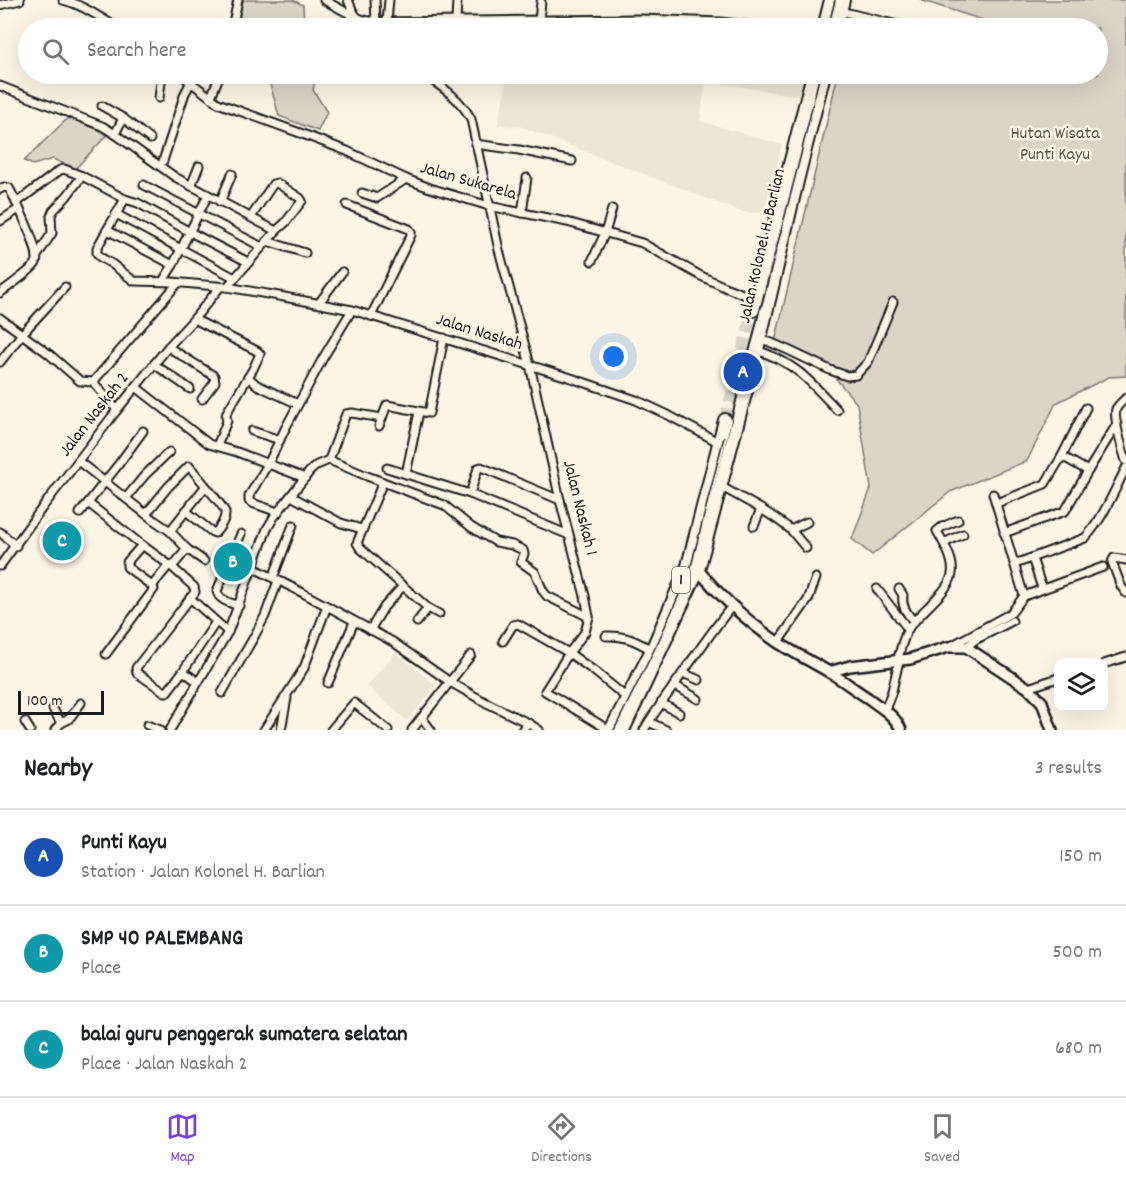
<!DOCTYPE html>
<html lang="en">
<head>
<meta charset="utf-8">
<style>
	body { margin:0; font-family:Dekko,sans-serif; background:#f2f2f2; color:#202124 }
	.controls { position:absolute; right:18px; bottom:18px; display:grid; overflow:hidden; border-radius:12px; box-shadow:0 6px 24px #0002 }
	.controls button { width:54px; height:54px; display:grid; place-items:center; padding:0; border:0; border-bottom:2px solid #e0e0e0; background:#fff; color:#202124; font:30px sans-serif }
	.scale { position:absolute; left:18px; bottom:15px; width:86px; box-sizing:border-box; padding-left:6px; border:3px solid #1c1c1c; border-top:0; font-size:16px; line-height:21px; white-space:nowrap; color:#1c1c1c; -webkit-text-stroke:4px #fcf5e5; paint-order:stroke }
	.you { position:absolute; left:614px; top:357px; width:21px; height:21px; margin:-15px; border:4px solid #fff; border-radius:50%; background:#1a73e8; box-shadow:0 0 0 9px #1a73e833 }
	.badge { display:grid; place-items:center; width:39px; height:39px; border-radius:50%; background:#7c3aed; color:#fff; font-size:20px; font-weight:700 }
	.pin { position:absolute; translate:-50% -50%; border:3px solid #fff; box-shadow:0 2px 6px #0006 }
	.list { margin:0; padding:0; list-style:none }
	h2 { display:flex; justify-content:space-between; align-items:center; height:78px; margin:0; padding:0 24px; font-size:26px }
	h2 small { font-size:20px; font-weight:400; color:#757577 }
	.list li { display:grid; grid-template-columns:39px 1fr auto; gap:18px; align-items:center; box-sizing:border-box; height:96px; padding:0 24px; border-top:2px solid #e0e0e0 }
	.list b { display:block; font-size:22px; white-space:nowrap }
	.list p { margin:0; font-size:20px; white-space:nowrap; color:#757577 }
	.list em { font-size:20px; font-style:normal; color:#757577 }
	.icon { flex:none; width:33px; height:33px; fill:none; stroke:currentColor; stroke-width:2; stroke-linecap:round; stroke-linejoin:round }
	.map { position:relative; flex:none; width:1126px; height:730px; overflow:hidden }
	.search { position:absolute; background:#fff; box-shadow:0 6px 24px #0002; left:18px; right:18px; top:18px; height:66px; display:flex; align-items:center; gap:15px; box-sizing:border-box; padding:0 21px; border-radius:33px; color:#757577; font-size:22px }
	.sheet { height:366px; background:#fff }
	nav { display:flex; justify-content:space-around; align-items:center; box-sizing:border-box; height:84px; border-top:2px solid #e0e0e0; background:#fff; font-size:16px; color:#757577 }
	nav a { display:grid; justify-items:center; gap:3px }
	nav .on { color:#7c3aed }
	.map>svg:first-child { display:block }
	.built { fill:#ebe5d6 }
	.green { fill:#dbd5c8; stroke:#7c7872; stroke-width:1.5 }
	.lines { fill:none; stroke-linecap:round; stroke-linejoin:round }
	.highway-tunnel { stroke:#dad4c7; stroke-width:12; stroke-dasharray:12 6; stroke-linecap:butt }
	.street-casing { stroke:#1c1c1c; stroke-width:11 }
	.secondary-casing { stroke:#1c1c1c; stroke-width:14 }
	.highway-casing { stroke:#1c1c1c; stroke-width:16 }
	.street { stroke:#fcf5e5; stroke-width:7 }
	.secondary { stroke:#fcf5e5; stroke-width:9 }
	.highway { stroke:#fcf5e5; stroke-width:12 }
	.tram { stroke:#1c1c1c; stroke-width:1.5 }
	.labels { text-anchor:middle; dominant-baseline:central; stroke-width:5; stroke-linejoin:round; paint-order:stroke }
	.shield { fill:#fcf5e5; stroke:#5f5d58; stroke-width:1.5 }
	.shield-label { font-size:16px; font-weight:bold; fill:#1c1c1c }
	.park-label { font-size:18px; fill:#555450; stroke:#fcf5e5 }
	.street-label { font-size:18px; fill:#1c1c1c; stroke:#fcf5e5 }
</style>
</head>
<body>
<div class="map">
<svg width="1126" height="730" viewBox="0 0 1126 730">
	<rect width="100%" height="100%" fill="#fcf5e5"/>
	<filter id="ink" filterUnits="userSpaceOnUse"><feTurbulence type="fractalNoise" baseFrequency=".0167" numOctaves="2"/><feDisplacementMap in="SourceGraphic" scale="12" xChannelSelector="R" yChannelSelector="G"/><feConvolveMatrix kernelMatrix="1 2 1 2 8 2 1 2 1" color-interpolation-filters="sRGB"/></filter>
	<g filter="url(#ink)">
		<g class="built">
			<path d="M508,74H707L700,121L782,145L764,213L742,212L522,127L498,125Z"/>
			<path d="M711,74H806L801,96L710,82Z"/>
			<path d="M396,652L436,686L407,721L367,686Z"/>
		</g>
		<g class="green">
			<path d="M243,0H293L303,5L304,28H237Z"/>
			<path d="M920,0H1126V376L1109,377L1056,403L1027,461L950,492L872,555L852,539L871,488L857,404L834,376L775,342L838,74H1098V28H985L986,21Z"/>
			<path d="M258,74H317L313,90L327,112L318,131L279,116L270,84Z"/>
			<path d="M73,113L110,132L75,169L53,159L33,165L24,161Z"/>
		</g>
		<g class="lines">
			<path class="highway-tunnel" d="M725,420L753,310"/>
			<defs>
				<g id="street">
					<path d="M63,0C84,5 100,18 118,28"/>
					<path d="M324,0L355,17"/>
					<path d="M348,0C356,19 355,19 376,22L642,19L720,22L768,28"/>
					<path d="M375,0L376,22"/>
					<path d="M0,5L20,0"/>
					<path d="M840,11L910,28"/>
					<path d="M539,20L541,2"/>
					<path d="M387,22L389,0"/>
					<path d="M456,22L457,0"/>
					<path d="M232,28L238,0"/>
					<path d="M180,74L218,103L226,106L300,133L347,151L406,179L430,188L489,206L567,222L642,243L701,276L727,288L756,299"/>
					<path d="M423,74C442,87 460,98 471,119L499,250L530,365L560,500L585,596L589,617L585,632L569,653L545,691L609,730"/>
					<path d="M0,86L102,126L115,134L175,177L276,231L227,287"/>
					<path d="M211,97L220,74"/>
					<path d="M159,98L162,74"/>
					<path d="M102,106L123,118L150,139"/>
					<path d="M115,134L123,118"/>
					<path d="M475,144L519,150L572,161"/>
					<path d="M163,161L185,93L191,82"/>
					<path d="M144,185L262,247"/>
					<path d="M191,186L199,166"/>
					<path d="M0,189L4,187L9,188C15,199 42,253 36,263C34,268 7,288 0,293"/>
					<path d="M362,193L377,198L406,179"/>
					<path d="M125,199L107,230L97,248V253L100,257L112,264L134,281L172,282L227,287L279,296L352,310L568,377L636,400L668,415L718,442"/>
					<path d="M220,202L232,174"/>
					<path d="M16,203L60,170L64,169L82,176L125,199L138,203L190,232L248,262"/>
					<path d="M347,205L409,229L411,232V235L371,316"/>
					<path d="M522,213L527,178"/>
					<path d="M116,214L235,278"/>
					<path d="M251,217L273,184L277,183L300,198L302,201L285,223L276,231"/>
					<path d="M0,221L19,209"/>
					<path d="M107,230L173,265"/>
					<path d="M267,241L305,253"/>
					<path d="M37,256L52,233L51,216L53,211L67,196L82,176"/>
					<path d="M592,261L605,233L612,209"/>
					<path d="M163,281L173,265L208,195"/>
					<path d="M319,303L342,272"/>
					<path d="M0,318L49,354L80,381L93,382L117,410"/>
					<path d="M194,319L257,351L260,354L253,369L227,412L226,416L227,421L217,446"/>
					<path d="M760,338L788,350L830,370L847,376L856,375L868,362L893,302"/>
					<path d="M168,347L214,376L215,382L202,399"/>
					<path d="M756,350C795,362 811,382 837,410"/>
					<path d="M0,362L22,334L65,287"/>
					<path d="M154,364L190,389"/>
					<path d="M248,377L257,385L298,404"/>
					<path d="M93,382L178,283"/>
					<path d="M136,387L209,444L237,452L305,478"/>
					<path d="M1126,398C1123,401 1118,405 1116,409C1113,418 1123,451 1126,461"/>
					<path d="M382,418L352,413L346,414L329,460L367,476L444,505L471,527L484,535L496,542L512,545L523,550L524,554L521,562L535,572L543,591L547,596L589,617"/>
					<path d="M379,426L387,405L429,413L444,338"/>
					<path d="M143,431L118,465L88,503L142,545L172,567L194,587L195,592L136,668L137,673L165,692H167L183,671L216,622"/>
					<path d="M252,431L280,440"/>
					<path d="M1062,456L1088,471"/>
					<path d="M78,461L151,518L170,531L187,549L204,561"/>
					<path d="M387,468L470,494L569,535"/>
					<path d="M406,474L419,412"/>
					<path d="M383,482L357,543L360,548L428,608L439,614"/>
					<path d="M720,486C745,500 769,512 791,530L807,522"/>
					<path d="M470,494L478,468L481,467L560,500"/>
					<path d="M291,496L341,523L362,529"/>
					<path d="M126,498L145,475L169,452"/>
					<path d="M997,503L1045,484L1062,456L1086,408"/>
					<path d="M278,512L252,503L249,501V496L268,464L286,427L323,358L352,310"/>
					<path d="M80,513L88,503"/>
					<path d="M146,514L168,487L189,466C193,471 225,508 225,512C226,519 219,529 215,533L212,532L186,511"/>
					<path d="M754,526L761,509"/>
					<path d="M791,530L806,548"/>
					<path d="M170,531L205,487"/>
					<path d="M0,532L16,546"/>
					<path d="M1004,533L1065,511L1088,471L1117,424"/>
					<path d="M944,543L963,534"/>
					<path d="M1032,558L1042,588"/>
					<path d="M1126,560L1114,558L1112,562L1121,586L1126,593"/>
					<path d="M1015,564L1085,538C1103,519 1114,491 1126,468"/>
					<path d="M0,566L42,508L117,410L168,347L194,319L220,287"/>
					<path d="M172,567L187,549"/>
					<path d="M252,567L303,593L393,642L450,682L485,702L528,723L539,730"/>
					<path d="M273,578L293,525"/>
					<path d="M152,586L169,565"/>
					<path d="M877,589L908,629"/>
					<path d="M899,589L903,595C901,606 907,613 914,622"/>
					<path d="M1024,596L1103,567"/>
					<path d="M190,598L228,632"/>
					<path d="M239,606C231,603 218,600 217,591L241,534"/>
					<path d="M417,622L428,608"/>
					<path d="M370,630L384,607L403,586"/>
					<path d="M606,636C625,635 636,641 652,650"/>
					<path d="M503,641L513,625L518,624L569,653L594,671L627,698"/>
					<path d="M778,642L808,600L816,578"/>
					<path d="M949,647L1011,613L1024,596L993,494"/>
					<path d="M966,647L975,640L1012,621"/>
					<path d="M106,654L154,589L152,586L127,567V562L142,545"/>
					<path d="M897,661C901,650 903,635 910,626C914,621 919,616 923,612C956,579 962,574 937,531L942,527L958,520"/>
					<path d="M1104,664L1126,657"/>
					<path d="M183,671L198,682"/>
					<path d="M683,673L699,680"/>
					<path d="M328,683L354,622"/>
					<path d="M674,685L698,699"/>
					<path d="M1028,688L1058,678"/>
					<path d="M222,693L255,635L265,616L278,581"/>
					<path d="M661,703L679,713"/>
					<path d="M53,709L61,723"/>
					<path d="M885,710L892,691L899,661"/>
					<path d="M422,718L431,730"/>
					<path d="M25,722L30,730"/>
					<path d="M649,722L666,730"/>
					<path d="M147,725L160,730"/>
					<path d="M55,730L61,723L69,719L81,703"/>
					<path d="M170,730L228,632L267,529L274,517L310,471L317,465L329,460"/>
					<path d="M264,730L304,668L327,606"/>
					<path d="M281,730L287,698"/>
					<path d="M331,730L354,703L388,730"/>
					<path d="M412,730L471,655"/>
					<path d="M522,730L528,723"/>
					<path d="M644,730C656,709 671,691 684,671C700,649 715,627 732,606"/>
				</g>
				<g id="secondary">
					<path d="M698,570C721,597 748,622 777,642C794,653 812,662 829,672C843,680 855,690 868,698C881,708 895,715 901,730"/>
					<path d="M829,672L850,666L910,659L948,647H966L1028,688L1042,702L1052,730"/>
				</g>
				<g id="highway">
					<path d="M824,28L831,0"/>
					<path d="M836,28L843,0"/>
					<path d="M753,310L813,74"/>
					<path d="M611,730L652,650L688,566L725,420"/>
					<path d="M623,730L698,570L760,338L798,177L824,74"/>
				</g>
			</defs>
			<use href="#street" class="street-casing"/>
			<use href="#secondary" class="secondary-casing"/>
			<use href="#highway" class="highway-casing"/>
			<use href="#street" class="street"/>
			<use href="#secondary" class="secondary"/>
			<use href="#highway" class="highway"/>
			<g class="tram">
				<path d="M828,28L835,0"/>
				<path d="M761,308L800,158L820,74"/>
				<path d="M614,730L659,640L690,570L724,437"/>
			</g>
		</g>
	</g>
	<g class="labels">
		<rect class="shield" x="672" y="567" width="18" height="26" rx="4.5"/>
		<g class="shield-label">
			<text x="681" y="580">1</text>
		</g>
		<g class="park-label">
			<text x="1055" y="134">Hutan Wisata<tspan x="1055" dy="21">Punti Kayu</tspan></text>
		</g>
		<g class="street-label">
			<text transform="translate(468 182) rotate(16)">Jalan Sukarela</text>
			<text transform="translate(763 246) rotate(-77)">Jalan Kolonel H. Barlian</text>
			<text transform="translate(479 333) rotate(17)">Jalan Naskah</text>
			<text transform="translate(95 415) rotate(-52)">Jalan Naskah 2</text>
			<text transform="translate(579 508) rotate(76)">Jalan Naskah 1</text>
		</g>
	</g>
</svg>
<div class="controls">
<button><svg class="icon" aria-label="layers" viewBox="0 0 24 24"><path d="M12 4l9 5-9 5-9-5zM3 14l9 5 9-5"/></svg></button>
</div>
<div class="scale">100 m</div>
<div class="you"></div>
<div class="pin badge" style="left:743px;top:372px;background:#1a4fb4">A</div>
<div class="pin badge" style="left:233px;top:562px;background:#0f9aa8">B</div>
<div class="pin badge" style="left:62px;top:541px;background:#0f9aa8">C</div>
<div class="search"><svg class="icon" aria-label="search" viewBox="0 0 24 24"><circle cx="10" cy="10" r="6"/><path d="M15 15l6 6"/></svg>Search here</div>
</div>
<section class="sheet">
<h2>Nearby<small>3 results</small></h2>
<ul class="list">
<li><span class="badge" style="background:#1a4fb4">A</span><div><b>Punti Kayu</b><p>Station · Jalan Kolonel H. Barlian</p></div><em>150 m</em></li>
<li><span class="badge" style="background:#0f9aa8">B</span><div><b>SMP 40 PALEMBANG</b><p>Place</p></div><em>500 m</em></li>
<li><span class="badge" style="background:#0f9aa8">C</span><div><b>balai guru penggerak sumatera selatan</b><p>Place · Jalan Naskah 2</p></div><em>680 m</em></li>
</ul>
</section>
<nav>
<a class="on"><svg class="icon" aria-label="map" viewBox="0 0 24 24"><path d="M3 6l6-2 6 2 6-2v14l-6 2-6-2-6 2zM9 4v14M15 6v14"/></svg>Map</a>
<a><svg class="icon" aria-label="directions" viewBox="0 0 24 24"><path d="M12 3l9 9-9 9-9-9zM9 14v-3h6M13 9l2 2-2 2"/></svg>Directions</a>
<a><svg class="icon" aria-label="saved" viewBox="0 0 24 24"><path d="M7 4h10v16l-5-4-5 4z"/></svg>Saved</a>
</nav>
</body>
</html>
